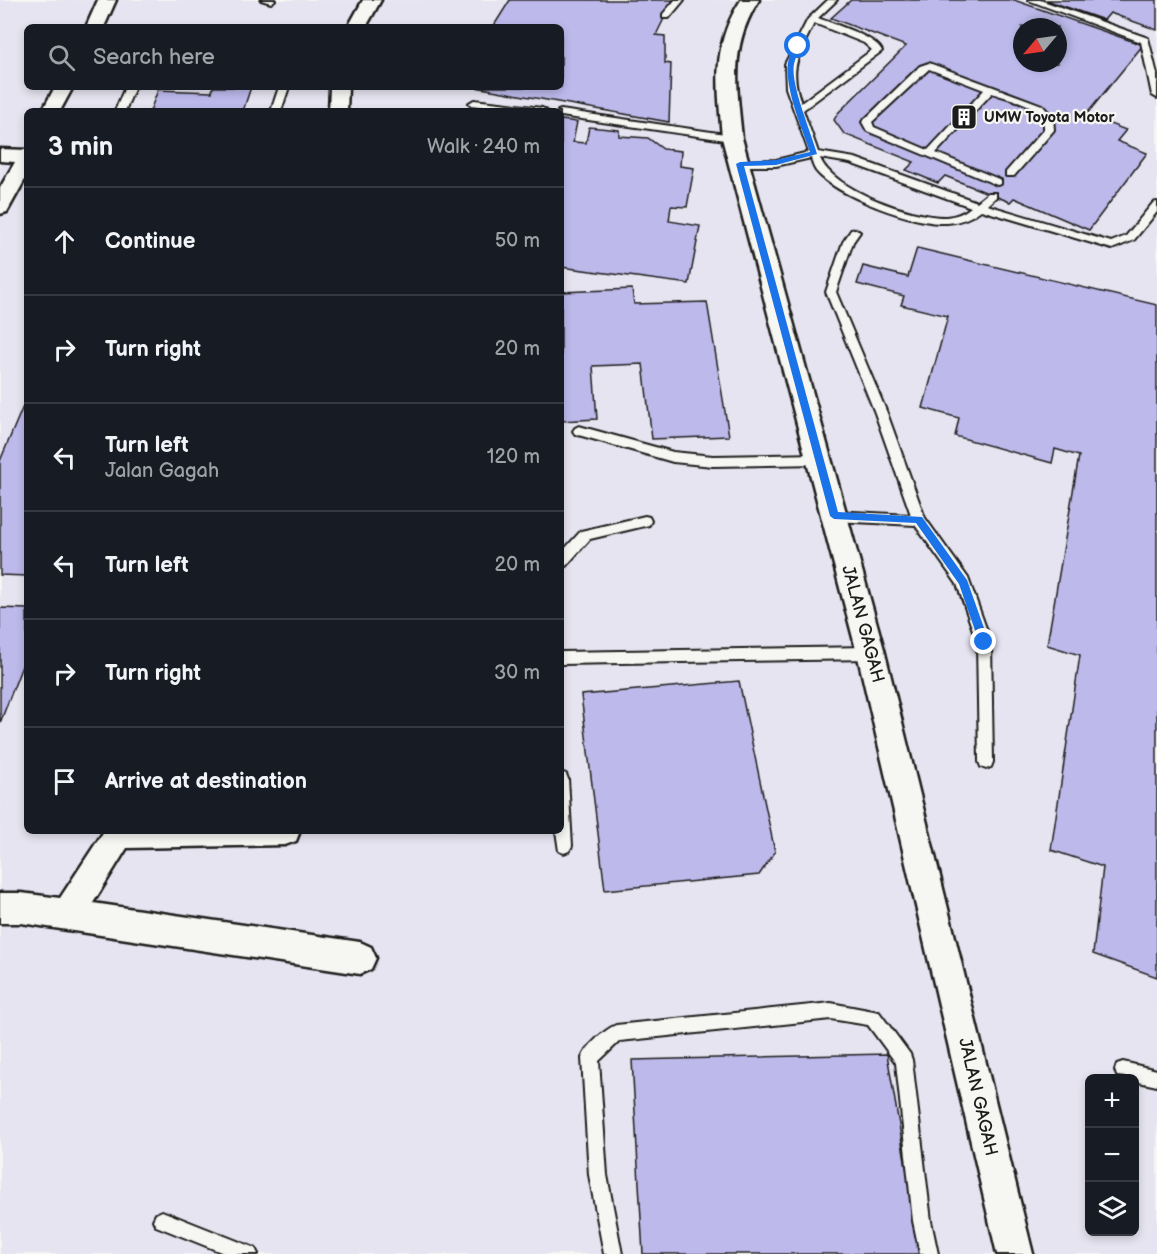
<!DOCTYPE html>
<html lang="en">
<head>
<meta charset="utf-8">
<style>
	body { margin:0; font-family:"Balsamiq Sans",sans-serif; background:#20242c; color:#f1f3f6 }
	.controls { position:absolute; right:18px; bottom:18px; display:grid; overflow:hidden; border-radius:9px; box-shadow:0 3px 9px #0003 }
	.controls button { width:54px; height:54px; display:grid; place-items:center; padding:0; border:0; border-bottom:2px solid #363941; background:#171b24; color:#f1f3f6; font:30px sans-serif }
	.compass { position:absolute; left:1013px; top:18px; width:54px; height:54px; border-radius:50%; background:#171b24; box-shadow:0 3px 9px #0003; rotate:241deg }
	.stop { position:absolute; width:18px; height:18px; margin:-14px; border:4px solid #1a73e8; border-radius:50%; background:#fff }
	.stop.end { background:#1a73e8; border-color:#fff; box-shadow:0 2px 6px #0008 }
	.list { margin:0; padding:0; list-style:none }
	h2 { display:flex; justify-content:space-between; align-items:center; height:78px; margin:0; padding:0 24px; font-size:26px }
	h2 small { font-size:20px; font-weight:400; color:#9ea1a6 }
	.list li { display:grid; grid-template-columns:39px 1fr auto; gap:18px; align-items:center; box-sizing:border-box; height:108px; padding:0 24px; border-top:2px solid #363941 }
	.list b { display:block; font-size:22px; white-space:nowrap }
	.list p { margin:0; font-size:20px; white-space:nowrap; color:#9ea1a6 }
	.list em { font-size:20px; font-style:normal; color:#9ea1a6 }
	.icon { flex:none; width:33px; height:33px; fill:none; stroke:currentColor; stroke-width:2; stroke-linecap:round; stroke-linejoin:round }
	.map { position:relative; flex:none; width:1157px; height:1254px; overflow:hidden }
	.search { position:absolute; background:#171b24; box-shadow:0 3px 9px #0003; left:24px; top:24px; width:540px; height:66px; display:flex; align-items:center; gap:15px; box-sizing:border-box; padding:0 21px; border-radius:9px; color:#9ea1a6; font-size:22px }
	.panel { position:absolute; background:#171b24; box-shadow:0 3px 9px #0003; left:24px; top:108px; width:540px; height:726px; border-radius:9px }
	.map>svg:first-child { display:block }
	.built { fill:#e5e4f0; fill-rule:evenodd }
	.building { fill:#bdb9eb; stroke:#1c1c1c; stroke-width:1.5; fill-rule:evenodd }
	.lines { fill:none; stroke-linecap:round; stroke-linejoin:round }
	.service-casing { stroke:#1c1c1c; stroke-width:4 }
	.minor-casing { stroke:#1c1c1c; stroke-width:5 }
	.service { fill:#f6f6f2; fill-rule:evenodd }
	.minor { fill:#f6f6f2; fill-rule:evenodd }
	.route { fill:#1a73e8 }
	.labels { text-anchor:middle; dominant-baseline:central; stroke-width:4.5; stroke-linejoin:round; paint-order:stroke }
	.far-poi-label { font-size:15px; font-weight:bold; fill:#1c1c1c; stroke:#f6f6f2; text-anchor:start }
	.street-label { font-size:18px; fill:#1c1c1c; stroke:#f6f6f2 }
</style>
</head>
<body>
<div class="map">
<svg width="1157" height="1254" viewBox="0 0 1157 1254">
	<rect width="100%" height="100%" fill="#f6f6f2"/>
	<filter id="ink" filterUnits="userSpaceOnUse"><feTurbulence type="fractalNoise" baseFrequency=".0167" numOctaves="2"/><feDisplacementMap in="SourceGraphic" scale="12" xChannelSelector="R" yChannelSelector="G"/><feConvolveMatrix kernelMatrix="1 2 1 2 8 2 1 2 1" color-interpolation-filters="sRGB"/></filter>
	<g filter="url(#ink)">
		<path class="built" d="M0,0H1157V1254H0ZM27,27H561V87H27ZM1022,27H1058V63H1022ZM27,111H561V831H27ZM1090,1078H1134V1232H1090Z"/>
		<g class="building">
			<path d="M510,0H673L656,35L665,36V63L671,64L669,122L475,87H561V27H493Z"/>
			<path d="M851,0H1014L1143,45L1086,115L1126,130L1117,141L1147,153L1089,230L1014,198L1010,202L945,176L938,183L906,170L914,162L844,134L834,120L838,113L906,46L831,18ZM1022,27H1058V63H1022Z"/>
			<path d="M1046,0H1157V30L1110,13L1104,20Z"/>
			<path d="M213,87H251L243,111H150L158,90L212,92Z"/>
			<path d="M561,120L577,122L573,142L586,143L589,127L619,130V136L648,138L663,149L681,151L680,166L694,168L687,207L671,206L669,221L700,226L689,284L561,267Z"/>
			<path d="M917,248L1157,305V977L1093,954L1103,867L1051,850L1080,655L1047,645L1079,456L1055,449L1052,463L955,436L959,418L923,408L948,316L901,305L904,296L857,284L863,266L908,277Z"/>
			<path d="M632,289L634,304L707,302L729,436L652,439L643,364L593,366L597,419L561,421V292Z"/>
			<path d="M27,397V576L0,575V461Z"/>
			<path d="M0,608L27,609V653L0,723Z"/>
			<path d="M739,681L775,852L759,875L605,890L581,695Z"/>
			<path d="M887,1054L921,1254H643L632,1060Z"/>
		</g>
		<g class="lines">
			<defs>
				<g id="service">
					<path d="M261,0H275L271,3Z"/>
					<path d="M675,0H684L669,18H663V14Z"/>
					<path d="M828,0H837L818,18C833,24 877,37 882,51L803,110L818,152L855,158L977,202L988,193H996V197L987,205L1111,242L1126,236L1153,203L1157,202V212L1134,240L1112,249L981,210C971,218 960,222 947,223C915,225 836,196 816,171C813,167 812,162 811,158L776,166H736L735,164L740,161L776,160L809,152L786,88L785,64L808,19ZM814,23L864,43L872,50L801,103C788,66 799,56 814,23ZM820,158L850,163L971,207C964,213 956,216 946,217C914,218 832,190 820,158Z"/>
					<path d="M1028,0H1040L1148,38L1157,74V98L1152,95L1141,42Z"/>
					<path d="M929,63L1042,105L1053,117L1054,130L1014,176H1006V172L1044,129C1046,104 1010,100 992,93L936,153L1001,180V184L997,185L867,131L862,122L864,120L920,66ZM929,69L984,90L928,150L874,127L872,122Z"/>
					<path d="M125,87H135L125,111H115Z"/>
					<path d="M279,87H289L281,111H271Z"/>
					<path d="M474,100L542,108L547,111H518L471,105L469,103Z"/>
					<path d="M561,110L732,135L737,138L732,141L561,116V111H558Z"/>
					<path d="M855,229L860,232L853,242L836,292L887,413L925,518L968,578L991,642L993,762L991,767L986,769L981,767L979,762L977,642L957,584L915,525L834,521L828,516L834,511L911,515L875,413L826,292L843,242L851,230Z"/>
					<path d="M579,426L673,452L713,456L818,454L824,459L818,464L713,466L673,462L575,434L573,431L575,428Z"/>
					<path d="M645,516L649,517L651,521L649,525L590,539L566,566L561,567V553L581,531Z"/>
					<path d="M871,647L876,649L878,653L876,657L871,659L561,664V652Z"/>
					<path d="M561,772L566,774L568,779L572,846L569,851L564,853L559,851L556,831H561Z"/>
					<path d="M831,1003L879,1012L910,1054L912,1060L931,1221L938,1254H920L913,1221L896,1063L868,1025L831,1019L620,1041L599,1061L607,1175L622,1254H604L589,1175L582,1058C587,1046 604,1030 616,1025Z"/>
					<path d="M1123,1062L1157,1070V1086L1134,1081V1078L1117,1076L1115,1070L1117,1064Z"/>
					<path d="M162,1211L255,1248L258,1254H226L156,1226L153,1220L156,1214Z"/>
				</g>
				<g id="minor">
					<path d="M98,0H116L104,27H86Z"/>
					<path d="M363,0H381L366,27H348Z"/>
					<path d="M741,0H759C729,46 737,86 742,138L885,653L1033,1254H997L857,653L722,138C718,86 711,46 741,0Z"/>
					<path d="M55,87H73L60,111H42Z"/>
					<path d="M330,87H348L347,111H329Z"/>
					<path d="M0,149L27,150V176L7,212L0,214V188L15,162L0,161Z"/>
					<path d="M104,831H300L296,841L285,845L127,848L93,903L360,942L371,947L376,958L371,969L360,974L21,923H0V893H21L60,898Z"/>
				</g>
			</defs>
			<use href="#service" class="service-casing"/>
			<use href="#minor" class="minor-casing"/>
			<use href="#service" class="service"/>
			<use href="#minor" class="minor"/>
		</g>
	</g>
	<path class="route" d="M798,44L801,46C799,52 795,58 794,64C790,84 811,132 817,154L776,165L744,166L838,512L922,517L967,580L989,642L984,647L979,642L959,584L916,523L834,519L830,516L736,164L740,162L776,160L810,152C802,127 772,63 798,44Z"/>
	<defs>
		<symbol id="building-square" viewBox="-11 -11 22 22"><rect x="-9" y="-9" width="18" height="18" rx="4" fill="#1c1c1c" stroke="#f6f6f2"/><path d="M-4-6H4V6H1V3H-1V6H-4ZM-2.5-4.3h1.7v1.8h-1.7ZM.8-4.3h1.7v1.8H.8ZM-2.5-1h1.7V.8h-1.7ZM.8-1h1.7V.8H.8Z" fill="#fff"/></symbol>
	</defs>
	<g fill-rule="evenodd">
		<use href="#building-square" x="949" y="102" width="30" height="30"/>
	</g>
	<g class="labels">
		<g class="far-poi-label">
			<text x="984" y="117">UMW Toyota Motor</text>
		</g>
		<g class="street-label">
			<text transform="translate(863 624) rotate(75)">JALAN GAGAH</text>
			<text transform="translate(978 1097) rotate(77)">JALAN GAGAH</text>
		</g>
	</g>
</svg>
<div class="controls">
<button>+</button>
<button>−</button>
<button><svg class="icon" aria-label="layers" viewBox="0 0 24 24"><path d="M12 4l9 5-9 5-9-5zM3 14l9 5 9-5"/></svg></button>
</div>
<svg class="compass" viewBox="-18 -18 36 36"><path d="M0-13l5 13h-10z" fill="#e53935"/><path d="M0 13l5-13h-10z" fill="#9ea1a6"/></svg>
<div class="stop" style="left:798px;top:46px"></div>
<div class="stop end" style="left:984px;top:642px"></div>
<div class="search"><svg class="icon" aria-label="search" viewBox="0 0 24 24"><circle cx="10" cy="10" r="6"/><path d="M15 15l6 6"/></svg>Search here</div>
<section class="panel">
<h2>3 min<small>Walk · 240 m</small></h2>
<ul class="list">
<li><svg class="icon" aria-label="ahead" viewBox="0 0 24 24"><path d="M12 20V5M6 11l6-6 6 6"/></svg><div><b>Continue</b></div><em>50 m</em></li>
<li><svg class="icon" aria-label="right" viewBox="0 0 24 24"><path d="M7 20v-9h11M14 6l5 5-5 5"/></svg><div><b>Turn right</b></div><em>20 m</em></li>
<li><svg class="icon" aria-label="left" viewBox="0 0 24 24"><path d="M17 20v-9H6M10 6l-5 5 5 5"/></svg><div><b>Turn left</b><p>Jalan Gagah</p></div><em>120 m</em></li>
<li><svg class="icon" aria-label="left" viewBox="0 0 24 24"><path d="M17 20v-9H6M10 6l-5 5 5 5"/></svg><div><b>Turn left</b></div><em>20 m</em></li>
<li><svg class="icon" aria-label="right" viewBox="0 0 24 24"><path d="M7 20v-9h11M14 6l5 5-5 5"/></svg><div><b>Turn right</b></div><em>30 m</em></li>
<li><svg class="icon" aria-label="arrive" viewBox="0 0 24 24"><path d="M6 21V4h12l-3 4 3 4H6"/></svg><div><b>Arrive at destination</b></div></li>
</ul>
</section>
</div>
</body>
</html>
